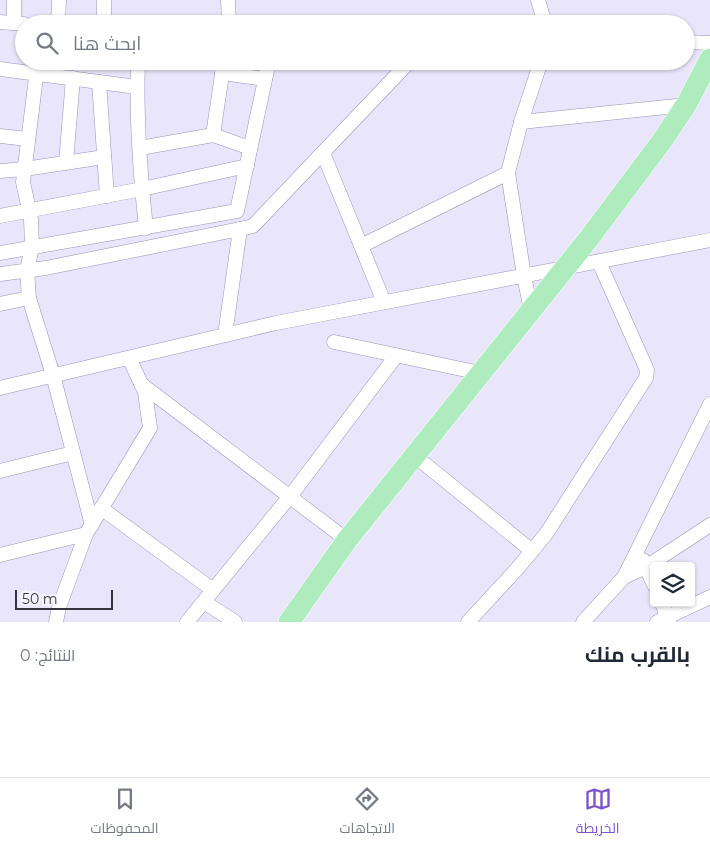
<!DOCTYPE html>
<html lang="ar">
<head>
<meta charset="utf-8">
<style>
	body { margin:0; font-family:Montserrat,Cairo,sans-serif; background:#f6f6f7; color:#1f2937; direction:rtl }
	.controls { position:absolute; right:15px; bottom:15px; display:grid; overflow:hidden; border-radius:5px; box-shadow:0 1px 4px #0004 }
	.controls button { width:45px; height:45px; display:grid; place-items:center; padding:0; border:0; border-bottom:1px solid #e0e1e3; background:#fff; color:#1f2937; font:25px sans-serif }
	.scale { position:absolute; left:15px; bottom:12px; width:98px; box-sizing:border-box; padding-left:5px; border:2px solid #353340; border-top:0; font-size:14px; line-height:18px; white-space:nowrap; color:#353340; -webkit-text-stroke:4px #f6f5fc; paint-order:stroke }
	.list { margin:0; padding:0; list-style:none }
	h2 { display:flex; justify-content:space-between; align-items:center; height:65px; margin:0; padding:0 20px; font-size:21px }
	h2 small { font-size:16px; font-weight:400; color:#747a83 }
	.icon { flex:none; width:28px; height:28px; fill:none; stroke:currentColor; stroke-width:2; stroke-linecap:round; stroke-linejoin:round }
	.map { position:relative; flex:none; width:710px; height:622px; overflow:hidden; direction:ltr }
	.search { position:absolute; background:#fff; box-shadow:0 1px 4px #0004; left:15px; right:15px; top:15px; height:55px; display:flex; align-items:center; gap:12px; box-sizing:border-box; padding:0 18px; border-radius:28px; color:#747a83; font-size:19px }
	.sheet { height:155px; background:#fff }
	nav { display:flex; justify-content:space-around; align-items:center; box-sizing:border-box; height:70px; border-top:1px solid #e0e1e3; background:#fff; font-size:14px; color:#747a83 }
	nav a { display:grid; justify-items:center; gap:2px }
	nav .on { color:#7a53cd }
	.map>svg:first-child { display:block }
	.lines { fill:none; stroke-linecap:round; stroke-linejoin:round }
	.minor-casing { stroke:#9893b3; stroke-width:15 }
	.primary-casing { stroke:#fff; stroke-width:22 }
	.minor { stroke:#fff; stroke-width:14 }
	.primary { stroke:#aeecbe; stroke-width:21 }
</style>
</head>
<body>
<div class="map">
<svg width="710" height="622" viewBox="0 0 710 622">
	<rect width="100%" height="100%" fill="#e9e6fb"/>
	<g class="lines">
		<defs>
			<g id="minor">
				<path d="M228,0L229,24"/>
				<path d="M538,0L545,24"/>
				<path d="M0,22L24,24"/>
				<path d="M14,23V0"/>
				<path d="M58,24L59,0"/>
				<path d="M104,24V0"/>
				<path d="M686,42L710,43"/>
				<path d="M38,61L23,182L31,219L32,247L27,270L29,298L53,375L92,525"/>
				<path d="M138,61C136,116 140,173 146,228"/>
				<path d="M0,69L137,87"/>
				<path d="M222,73L265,79"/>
				<path d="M99,82L107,196"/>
				<path d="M521,122L686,105"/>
				<path d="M213,135L250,148"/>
				<path d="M0,136L28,139"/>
				<path d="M140,148L213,135L224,61"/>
				<path d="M323,153L384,302"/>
				<path d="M66,163L73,78"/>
				<path d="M0,171L25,169L104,157"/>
				<path d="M0,216L142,189L247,166"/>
				<path d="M361,246L508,173"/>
				<path d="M0,253L237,211L269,61"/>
				<path d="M0,274L46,268L240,229"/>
				<path d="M0,304L29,298"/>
				<path d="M531,310L524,276L508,173L521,122L541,61"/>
				<path d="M225,335L240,229L253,226L410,61"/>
				<path d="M334,342L480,373"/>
				<path d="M141,384L347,540"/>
				<path d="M0,388L276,323L710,240"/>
				<path d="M415,456L532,551"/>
				<path d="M0,471L73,453"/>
				<path d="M101,508L213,590"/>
				<path d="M0,555L86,534"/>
				<path d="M643,560L654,585"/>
				<path d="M624,577L646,567L710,525"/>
				<path d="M204,602L235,622"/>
				<path d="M662,603L669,622"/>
				<path d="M56,622L59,607L86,534L150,428L145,392L129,358"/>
				<path d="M187,622L295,490L396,356"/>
				<path d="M468,622L516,570L546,534L646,378L647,370L599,262"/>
				<path d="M583,622L624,577L710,404"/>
				<path d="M657,622L710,597"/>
			</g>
			<path id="primary" d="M289,622L347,540L590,237L662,141L686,105L710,59"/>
		</defs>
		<use href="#minor" class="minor-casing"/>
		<use href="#primary" class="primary-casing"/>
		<use href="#minor" class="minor"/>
		<use href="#primary" class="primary"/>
	</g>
</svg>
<div class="controls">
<button><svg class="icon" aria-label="layers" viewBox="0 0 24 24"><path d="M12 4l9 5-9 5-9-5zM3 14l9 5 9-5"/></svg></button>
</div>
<div class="scale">50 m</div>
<div class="search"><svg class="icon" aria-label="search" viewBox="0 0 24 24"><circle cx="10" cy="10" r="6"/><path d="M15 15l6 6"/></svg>ابحث هنا</div>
</div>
<section class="sheet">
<h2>بالقرب منك<small>النتائج: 0</small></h2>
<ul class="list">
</ul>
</section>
<nav>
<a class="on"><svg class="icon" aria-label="map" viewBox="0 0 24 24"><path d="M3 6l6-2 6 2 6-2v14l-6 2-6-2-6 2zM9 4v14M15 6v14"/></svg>الخريطة</a>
<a><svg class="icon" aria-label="directions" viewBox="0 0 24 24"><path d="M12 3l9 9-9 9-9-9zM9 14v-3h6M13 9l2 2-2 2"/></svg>الاتجاهات</a>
<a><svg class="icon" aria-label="saved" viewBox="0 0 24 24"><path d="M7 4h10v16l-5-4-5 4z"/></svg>المحفوظات</a>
</nav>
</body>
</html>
